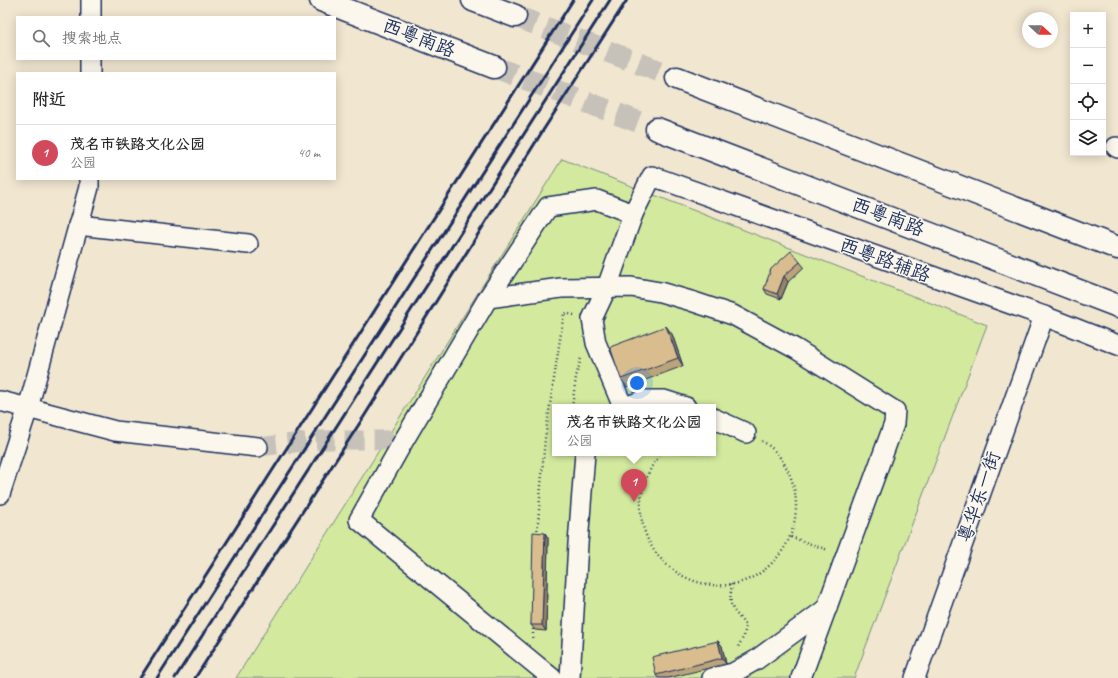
<!DOCTYPE html>
<html lang="zh">
<head>
<meta charset="utf-8">
<style>
	body { margin:0; font-family:Caveat,"LXGW WenKai TC",sans-serif; background:#f2f2f2; color:#222 }
	.controls { position:absolute; right:12px; top:12px; display:grid; overflow:hidden; border-radius:0px; box-shadow:0 2px 10px #0003 }
	.controls button { width:36px; height:36px; display:grid; place-items:center; padding:0; border:0; border-bottom:1px solid #e0e0e0; background:#fff; color:#222; font:20px sans-serif }
	.compass { position:absolute; left:1022px; top:12px; width:36px; height:36px; border-radius:50%; background:#fff; box-shadow:0 2px 10px #0003; rotate:111deg }
	.you { position:absolute; left:637px; top:383px; width:14px; height:14px; margin:-10px; border:3px solid #fff; border-radius:50%; background:#1a73e8; box-shadow:0 0 0 6px #1a73e833 }
	.badge { display:grid; place-items:center; width:26px; height:26px; border-radius:50%; background:#d1495b; color:#fff; font-size:13px; font-weight:700 }
	.pin { position:absolute; translate:-50% -33px; filter:drop-shadow(0 1px 2px #0008) }
	.pin::after { content:''; position:absolute; top:21px; width:14px; height:12px; background:inherit; clip-path:polygon(0 0,100% 0,50% 100%) }
	.popup { position:absolute; left:552px; top:404px; width:164px; height:52px; box-sizing:border-box; display:grid; place-content:center; border-radius:0px; background:#fff; filter:drop-shadow(0 1px 3px #0005); font-size:13px; white-space:nowrap; color:#767676 }
	.popup b { font-size:15px; color:#222 }
	.popup::after { content:''; position:absolute; left:50%; top:100%; margin-left:-8px; border:8px solid transparent; border-top-color:#fff }
	.list { margin:0; padding:0; list-style:none }
	h2 { display:flex; justify-content:space-between; align-items:center; height:52px; margin:0; padding:0 16px; font-size:17px }
	h2 small { font-size:13px; font-weight:400; color:#767676 }
	.list li { display:grid; grid-template-columns:26px 1fr auto; gap:12px; align-items:center; box-sizing:border-box; height:56px; padding:0 16px; border-top:1px solid #e0e0e0 }
	.list b { display:block; font-size:15px; white-space:nowrap }
	.list p { margin:0; font-size:13px; white-space:nowrap; color:#767676 }
	.list em { font-size:13px; font-style:normal; color:#767676 }
	.icon { flex:none; width:22px; height:22px; fill:none; stroke:currentColor; stroke-width:2; stroke-linecap:round; stroke-linejoin:round }
	.map { position:relative; flex:none; width:1118px; height:678px; overflow:hidden }
	.search { position:absolute; background:#fff; box-shadow:0 2px 10px #0003; left:16px; top:16px; width:320px; height:44px; display:flex; align-items:center; gap:10px; box-sizing:border-box; padding:0 14px; border-radius:0px; color:#767676; font-size:15px }
	.panel { position:absolute; background:#fff; box-shadow:0 2px 10px #0003; left:16px; top:72px; width:320px; height:108px; border-radius:0px }
	.map>svg:first-child { display:block }
	.green { fill:#d3e99e; stroke:#778c7e; fill-rule:evenodd }
	.lines { fill:none; stroke-linecap:round; stroke-linejoin:round }
	.minor-tunnel { stroke:#c6c1b9; stroke-width:19; stroke-dasharray:19 10; stroke-linecap:butt }
	.major-tunnel { stroke:#c6c1b9; stroke-width:22; stroke-dasharray:22 11; stroke-linecap:butt }
	.minor-casing { stroke:#1b2f5e; stroke-width:22 }
	.major-casing { stroke:#1b2f5e; stroke-width:25 }
	.path { stroke:#1b2f5e; stroke-width:2.5; stroke-dasharray:1 3; stroke-linecap:butt }
	.minor { stroke:#fbf7ec; stroke-width:19 }
	.major { stroke:#fbf7ec; stroke-width:22 }
	.rail { stroke:#1b2f5e; stroke-width:3 }
	.wall { fill:#bba37a; stroke:#1b2f5e }
	.shaded-wall { fill:#988463; stroke:#1b2f5e }
	.building { fill:#d9bd8e; stroke:#1b2f5e }
	.labels { text-anchor:middle; dominant-baseline:central; stroke-width:3; stroke-linejoin:round; paint-order:stroke }
	.street-label { font-size:19px; fill:#1b2f5e; stroke:#fbf7ec }
</style>
</head>
<body>
<div class="map">
<svg width="1118" height="678" viewBox="0 0 1118 678">
	<rect width="100%" height="100%" fill="#f1e6d0"/>
	<filter id="ink" filterUnits="userSpaceOnUse"><feTurbulence type="fractalNoise" baseFrequency=".025" numOctaves="2"/><feDisplacementMap in="SourceGraphic" scale="8" xChannelSelector="R" yChannelSelector="G"/><feConvolveMatrix kernelMatrix="1 2 1 2 8 2 1 2 1" color-interpolation-filters="sRGB"/></filter>
	<g filter="url(#ink)">
		<path class="green" d="M562,159L987,325L854,678H236ZM555,407H713V453H555Z"/>
		<g class="lines">
			<path class="minor-tunnel" d="M258,447L321,440H404"/>
			<g class="major-tunnel">
				<path d="M515,16L677,78"/>
				<path d="M494,67L657,129"/>
			</g>
			<defs>
				<g id="minor">
					<path d="M91,17V0"/>
					<path d="M90,73V59"/>
					<path d="M1116,147L1118,148"/>
					<path d="M78,225L248,244"/>
					<path d="M488,298L561,288L631,287L660,292L691,301L733,315L796,349L895,411L894,424L801,678"/>
					<path d="M0,401L28,408L89,187V179"/>
					<path d="M623,407L596,343L592,319L607,287L633,214"/>
					<path d="M624,407L645,400H664L686,407"/>
					<path d="M713,418L746,433"/>
					<path d="M0,494L28,408L115,431L258,447"/>
					<path d="M552,678L359,520L404,440L488,298L548,207L597,200L633,214L652,176L1044,316L1118,345"/>
					<path d="M570,678L578,544L585,453"/>
					<path d="M712,678L733,673L756,660L827,608"/>
					<path d="M915,678L1044,316"/>
				</g>
				<g id="major">
					<path d="M321,0L494,67"/>
					<path d="M473,0L515,16"/>
					<path d="M677,78L1118,248"/>
					<path d="M657,129L1118,306"/>
				</g>
			</defs>
			<use href="#minor" class="minor-casing"/>
			<use href="#major" class="major-casing"/>
			<g class="path">
				<path d="M572,407L576,377L581,358"/>
				<path d="M662,453C652,464 645,477 642,493C629,567 720,617 773,562C788,547 796,527 796,505C796,481 783,453 762,441"/>
				<path d="M537,534L545,438L564,313L574,315"/>
				<path d="M791,537L828,550"/>
				<path d="M732,584C728,609 732,607 746,626L744,636L737,649"/>
				<path d="M533,638V625"/>
			</g>
			<use href="#minor" class="minor"/>
			<use href="#major" class="major"/>
			<g class="rail">
				<path d="M140,678L573,0"/>
				<path d="M157,678L593,0"/>
				<path d="M175,678L610,0"/>
				<path d="M195,678L365,415L542,132L627,0"/>
			</g>
		</g>
		<g class="wall">
			<path d="M800,262L804,267L788,282L781,299L767,294L764,289Z"/>
			<path d="M672,334L683,366L627,387L621,379Z"/>
			<path d="M545,533L548,538L546,631L535,630L531,625Z"/>
			<path d="M718,641L722,646L726,664L668,678H658L656,675Z"/>
		</g>
		<g class="shaded-wall">
			<path d="M784,276L788,282L781,299L777,294Z"/>
			<path d="M666,326L672,334L683,366L678,358Z"/>
			<path d="M545,533L548,538L546,631L542,625Z"/>
			<path d="M718,641L722,646L726,664L722,658Z"/>
		</g>
		<g class="building">
			<path d="M791,251L800,262L784,276L777,294L764,289L771,269Z"/>
			<path d="M666,326L678,358L621,379L610,347Z"/>
			<path d="M533,532L545,533L542,625H531Z"/>
			<path d="M718,641L722,658L656,675L652,657Z"/>
		</g>
	</g>
	<g class="labels">
		<g class="street-label">
			<text transform="translate(419 38) rotate(21)">西粤南路</text>
			<text transform="translate(888 217) rotate(21)">西粤南路</text>
			<text transform="translate(885 260) rotate(20)">西粤路辅路</text>
			<text transform="translate(979 497) rotate(-71)">粤华东一街</text>
		</g>
	</g>
</svg>
<div class="controls">
<button>+</button>
<button>−</button>
<button><svg class="icon" aria-label="locate" viewBox="0 0 24 24"><circle cx="12" cy="12" r="6"/><path d="M12 2v4M12 18v4M2 12h4M18 12h4"/></svg></button>
<button><svg class="icon" aria-label="layers" viewBox="0 0 24 24"><path d="M12 4l9 5-9 5-9-5zM3 14l9 5 9-5"/></svg></button>
</div>
<svg class="compass" viewBox="-18 -18 36 36"><path d="M0-13l5 13h-10z" fill="#e53935"/><path d="M0 13l5-13h-10z" fill="#767676"/></svg>
<div class="you"></div>
<div class="pin badge" style="left:634px;top:502px">1</div>
<div class="popup"><b>茂名市铁路文化公园</b>公园</div>
<div class="search"><svg class="icon" aria-label="search" viewBox="0 0 24 24"><circle cx="10" cy="10" r="6"/><path d="M15 15l6 6"/></svg>搜索地点</div>
<section class="panel">
<h2>附近<small></small></h2>
<ul class="list">
<li><span class="badge">1</span><div><b>茂名市铁路文化公园</b><p>公园</p></div><em>40 m</em></li>
</ul>
</section>
</div>
</body>
</html>
